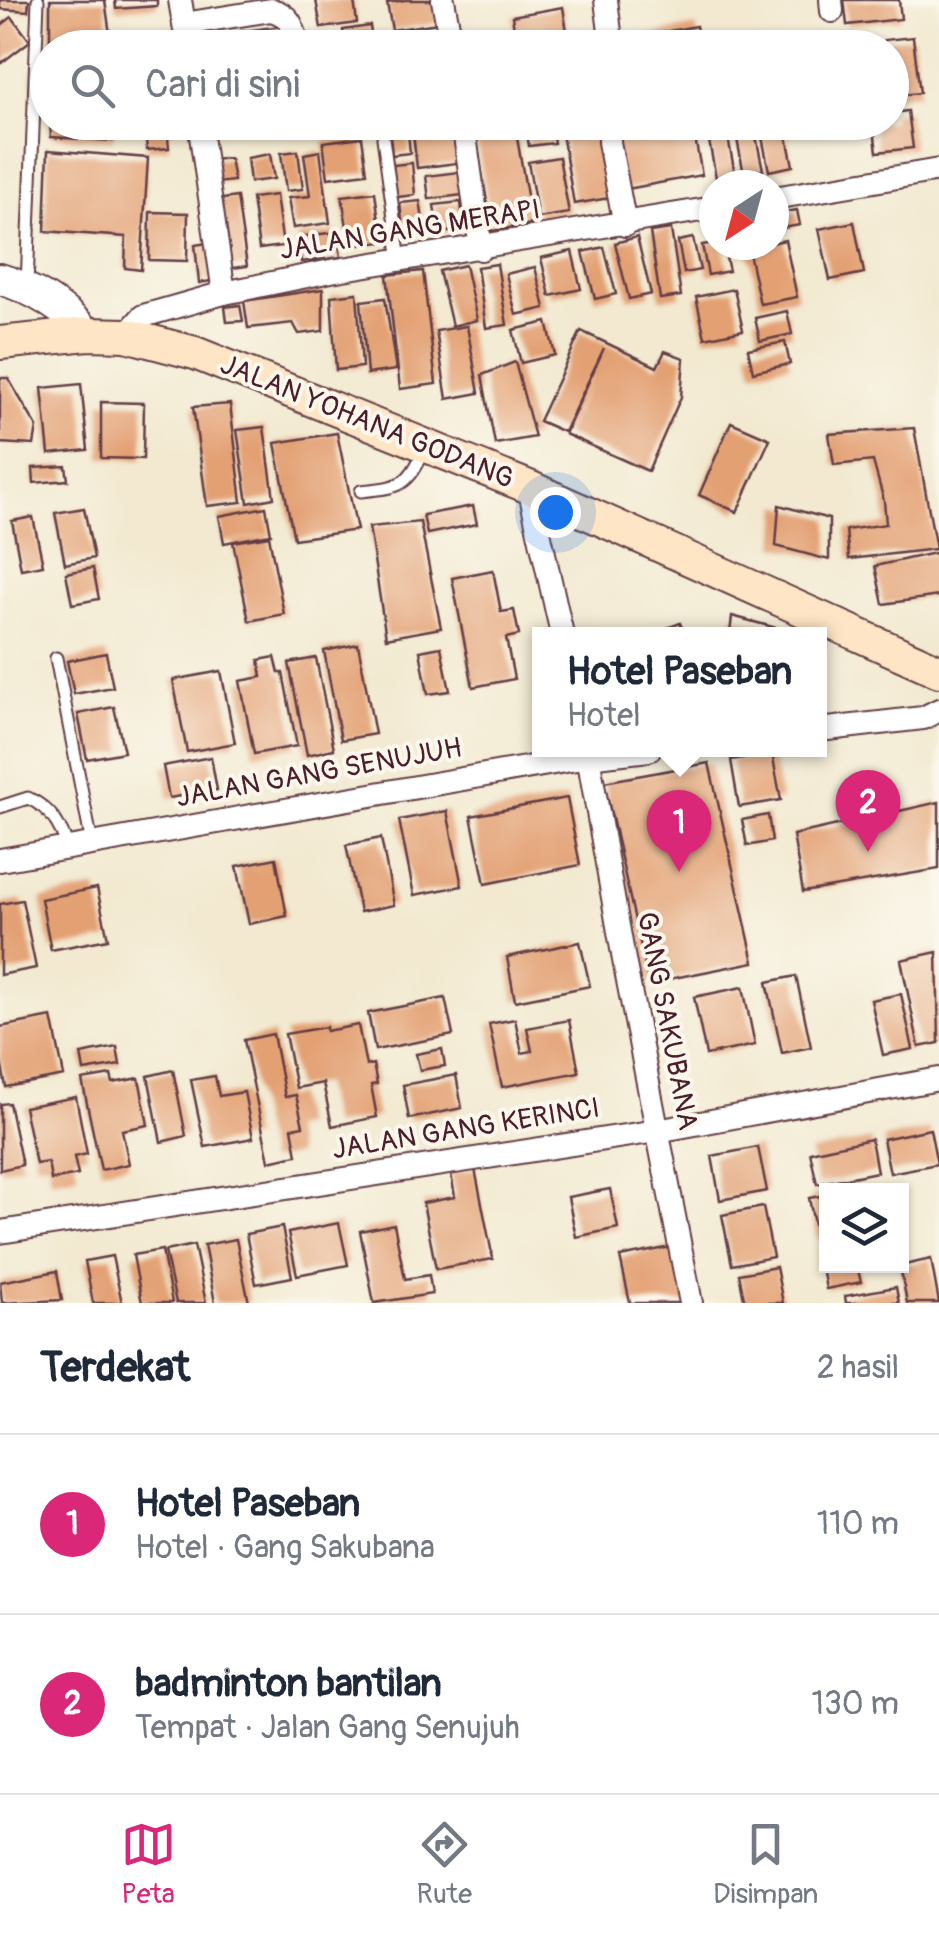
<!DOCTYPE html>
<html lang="id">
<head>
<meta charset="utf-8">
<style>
	body { margin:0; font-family:Pangolin,sans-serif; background:#f2f2f3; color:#1f2937 }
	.controls { position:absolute; right:30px; bottom:30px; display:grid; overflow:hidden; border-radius:0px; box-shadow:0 2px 8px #0004 }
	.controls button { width:90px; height:90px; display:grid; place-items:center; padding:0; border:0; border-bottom:2px solid #e0e1e3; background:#fff; color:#1f2937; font:50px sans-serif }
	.compass { position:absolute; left:699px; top:170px; width:90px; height:90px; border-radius:50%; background:#fff; box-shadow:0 2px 8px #0004; rotate:216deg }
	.you { position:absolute; left:555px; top:512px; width:35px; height:35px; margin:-25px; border:8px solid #fff; border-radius:50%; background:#1a73e8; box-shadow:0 0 0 15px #1a73e833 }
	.badge { display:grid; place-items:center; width:65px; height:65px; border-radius:50%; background:#db2777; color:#fff; font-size:32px; font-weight:700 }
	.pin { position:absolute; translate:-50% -82px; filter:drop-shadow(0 2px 5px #0008) }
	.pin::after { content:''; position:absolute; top:52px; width:35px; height:30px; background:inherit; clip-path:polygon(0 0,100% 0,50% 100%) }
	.popup { position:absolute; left:532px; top:627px; width:295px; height:130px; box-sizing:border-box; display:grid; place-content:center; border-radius:0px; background:#fff; filter:drop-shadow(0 2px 8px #0005); font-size:32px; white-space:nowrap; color:#747a83 }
	.popup b { font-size:38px; color:#1f2937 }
	.popup::after { content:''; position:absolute; left:50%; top:100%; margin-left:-20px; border:20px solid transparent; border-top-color:#fff }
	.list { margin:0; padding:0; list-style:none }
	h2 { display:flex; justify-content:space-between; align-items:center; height:130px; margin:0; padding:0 40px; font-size:42px }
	h2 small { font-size:32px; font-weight:400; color:#747a83 }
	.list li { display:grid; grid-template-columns:65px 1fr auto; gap:30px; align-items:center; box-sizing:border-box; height:180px; padding:0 40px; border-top:2px solid #e0e1e3 }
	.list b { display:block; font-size:38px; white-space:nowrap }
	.list p { margin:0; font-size:32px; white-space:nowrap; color:#747a83 }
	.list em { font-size:32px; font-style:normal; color:#747a83 }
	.icon { flex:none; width:55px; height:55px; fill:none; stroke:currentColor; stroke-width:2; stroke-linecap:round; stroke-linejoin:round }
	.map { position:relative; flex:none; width:939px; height:1303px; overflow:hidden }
	.search { position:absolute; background:#fff; box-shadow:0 2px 8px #0004; left:30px; right:30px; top:30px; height:110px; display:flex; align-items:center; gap:25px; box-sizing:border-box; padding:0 35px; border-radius:55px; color:#747a83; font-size:38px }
	.sheet { height:490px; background:#fff }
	nav { display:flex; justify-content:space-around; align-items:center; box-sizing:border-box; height:140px; border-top:2px solid #e0e1e3; background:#fff; font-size:28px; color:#747a83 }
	nav a { display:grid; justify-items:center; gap:5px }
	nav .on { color:#db2777 }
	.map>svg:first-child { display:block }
	.building { fill:#e3a073 }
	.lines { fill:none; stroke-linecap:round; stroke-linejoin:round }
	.service-casing { stroke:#633d44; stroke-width:15 }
	.minor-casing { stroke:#633d44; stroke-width:26 }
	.tertiary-casing { stroke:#633d44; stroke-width:34 }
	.secondary-casing { stroke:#633d44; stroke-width:36 }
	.service { stroke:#fff; stroke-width:11 }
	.minor { stroke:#fff; stroke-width:22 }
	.tertiary { stroke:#fff; stroke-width:30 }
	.secondary { stroke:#fde5c5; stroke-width:32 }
	.labels { text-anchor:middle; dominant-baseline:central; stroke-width:8; stroke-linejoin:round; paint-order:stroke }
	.street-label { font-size:28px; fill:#4a1f2b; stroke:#fbf7ec }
</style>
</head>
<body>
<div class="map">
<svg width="939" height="1303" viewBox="0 0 939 1303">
	<rect width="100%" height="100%" fill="#fbf7ec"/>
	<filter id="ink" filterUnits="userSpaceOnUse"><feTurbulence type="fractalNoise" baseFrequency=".01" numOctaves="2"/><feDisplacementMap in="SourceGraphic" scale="20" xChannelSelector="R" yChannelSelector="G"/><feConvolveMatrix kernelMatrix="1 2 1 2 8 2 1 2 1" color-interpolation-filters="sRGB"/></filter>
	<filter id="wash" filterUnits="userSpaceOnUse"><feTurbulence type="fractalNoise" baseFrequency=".0048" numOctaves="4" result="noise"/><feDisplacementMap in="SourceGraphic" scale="40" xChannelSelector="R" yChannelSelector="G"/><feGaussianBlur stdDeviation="2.25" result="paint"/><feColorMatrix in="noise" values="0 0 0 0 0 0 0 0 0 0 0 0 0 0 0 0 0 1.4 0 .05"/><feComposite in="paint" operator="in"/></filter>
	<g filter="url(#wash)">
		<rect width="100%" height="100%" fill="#f2e9d0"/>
		<g id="blocks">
			<g class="building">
				<path d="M0,0H29L28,11L0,9Z"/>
				<path d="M50,0H105L112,48H50Z"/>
				<path d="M115,0H157V6L116,9Z"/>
				<path d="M316,0H354L357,23L321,28Z"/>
				<path d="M405,0H434L438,23L392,30L387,3Z"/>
				<path d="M844,0H899L901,19L847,25Z"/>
				<path d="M563,7L568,38L517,47L512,16Z"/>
				<path d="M12,17L30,41L0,64V26Z"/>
				<path d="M282,26L286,48H201L200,37Z"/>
				<path d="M370,26L372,42L345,46L343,30Z"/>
				<path d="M696,26L700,48H640L638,37Z"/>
				<path d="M498,32L501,48H487L484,35Z"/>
				<path d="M435,35L437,48H403L402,41Z"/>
				<path d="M913,37L920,93L892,96V48H885L884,40Z"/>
				<path d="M908,111L913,148L877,152L873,122H892V113Z"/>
				<path d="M50,122H115L113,141L51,137Z"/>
				<path d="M452,122L457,163L417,168L412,125Z"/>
				<path d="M525,122H551L554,143L529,146Z"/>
				<path d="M560,122H596L609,198L574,204Z"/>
				<path d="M656,122H692L702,175L622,190L610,131Z"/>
				<path d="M725,122L736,179L717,183L706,125Z"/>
				<path d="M753,122L763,170L744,174L734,124Z"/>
				<path d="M759,122H784L793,166L769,171Z"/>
				<path d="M167,126L169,148L147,150L145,128Z"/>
				<path d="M515,126L532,224L492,231L475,132Z"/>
				<path d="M408,133L410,153L392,155L390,135Z"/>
				<path d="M362,137L367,173L328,178L323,142Z"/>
				<path d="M48,150L148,158L141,270L125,268L126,237L45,231Z"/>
				<path d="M298,151L303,189L286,191L281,153Z"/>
				<path d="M320,151L330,223L293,228L288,198L310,196L304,154Z"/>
				<path d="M270,154L274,179L250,182L247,158Z"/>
				<path d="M559,157L569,213L538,218L528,162Z"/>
				<path d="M230,158L234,181L216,183L212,160Z"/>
				<path d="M412,163L415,195L397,197L393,165Z"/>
				<path d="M460,172L463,195L429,199L426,176Z"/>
				<path d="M375,192L382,242L350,246L342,196Z"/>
				<path d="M276,195L283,246L259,249L252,198Z"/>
				<path d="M237,197L247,266L226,269L216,200Z"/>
				<path d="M420,201L424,226L403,229L400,203Z"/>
				<path d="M461,202L464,230L438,233L434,205Z"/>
				<path d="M797,210L800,225L777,229L774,214Z"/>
				<path d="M150,212L188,213L187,261L149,260Z"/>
				<path d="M854,222L864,273L830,280L819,229Z"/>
				<path d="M671,229L681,296L660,299L650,232Z"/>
				<path d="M337,232L341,257L301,262L298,237Z"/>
				<path d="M637,237L651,294L629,299L615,243Z"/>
				<path d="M693,238L700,270L684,273L678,241Z"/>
				<path d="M785,240L797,297L760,304L748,248Z"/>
				<path d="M213,242L217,280L199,283L195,245Z"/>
				<path d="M714,243L723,245L729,271L708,275L702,245Z"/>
				<path d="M604,247L616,294L595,299L583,252Z"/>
				<path d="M572,251L581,289L550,296L541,258Z"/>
				<path d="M497,264L507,325L486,328L477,267Z"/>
				<path d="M465,265L477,320L452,326L439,271Z"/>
				<path d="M535,267L545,308L516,315L506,274Z"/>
				<path d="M423,271L436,384L400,389L387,275Z"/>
				<path d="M323,289V331L299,334L293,323L248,328L244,301Z"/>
				<path d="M734,289L743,330L705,338L696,297Z"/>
				<path d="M357,293L362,367L336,370L331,296Z"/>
				<path d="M385,298L396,370L367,374L361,301Z"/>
				<path d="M240,305L243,321L227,322L225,307Z"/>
				<path d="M787,311L792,334L760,341L755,318Z"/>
				<path d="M547,322L555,355L521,363L513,330Z"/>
				<path d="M467,326L479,393L447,399L436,331Z"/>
				<path d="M581,331L657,367L665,351L684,358L681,397L648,471L565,434L604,348L564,432L539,421Z"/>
				<path d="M785,342L790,364L753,372L748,349Z"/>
				<path d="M515,362L535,437L495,444L482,375Z"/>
				<path d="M0,378H8L37,427L34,445L0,443Z"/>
				<path d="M81,384L88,450L49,454L42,388Z"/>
				<path d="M101,402L144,403L143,459L101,458Z"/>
				<path d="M230,404L242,502L207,506L193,407Z"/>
				<path d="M731,422L770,439L737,512L699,495Z"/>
				<path d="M264,427L274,498L248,503L237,430Z"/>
				<path d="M914,428L936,549L849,559L846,530L886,524L884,501L873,461L834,465L829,434Z"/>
				<path d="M337,433L357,530L294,539L275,443Z"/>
				<path d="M66,466L68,480L34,483L33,468Z"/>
				<path d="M779,505L829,519V560L776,546Z"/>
				<path d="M473,506L477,524L427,534L423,515Z"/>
				<path d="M266,507L271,534L224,543L219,516Z"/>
				<path d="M84,508L94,558L65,564L55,513Z"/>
				<path d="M33,517L43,565L21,569L12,521Z"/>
				<path d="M420,522L441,628L386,638L369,527Z"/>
				<path d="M269,536L284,614L249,621L233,542Z"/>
				<path d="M939,552V596L883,604L875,566Z"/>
				<path d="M93,568L99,599L72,604L66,573Z"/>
				<path d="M493,570L501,612L514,610L519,635L506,638L514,679L473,687L452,578Z"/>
				<path d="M732,616L795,633V634H730Z"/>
				<path d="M680,623L685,634H651Z"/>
				<path d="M358,644L375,734L341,740L324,651Z"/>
				<path d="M441,647L450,691L428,694L420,651Z"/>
				<path d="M106,653L113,687L74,694L67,661Z"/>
				<path d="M275,657L279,673H283L297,746L254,754L240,681L262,677L259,660Z"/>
				<path d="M316,658L334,749L307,755L289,663Z"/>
				<path d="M221,671L235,743L187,752L173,680Z"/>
				<path d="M114,707L124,752L87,759L78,714Z"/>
				<path d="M772,753L781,800L739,807L731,760Z"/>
				<path d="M211,757L217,790L169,798L163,766Z"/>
				<path d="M709,763L754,962L649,983L604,782Z"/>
				<path d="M567,798L580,865L485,884L471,816Z"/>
				<path d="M939,802V869L803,892L793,835Z"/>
				<path d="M447,811L462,886L414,895L399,820Z"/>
				<path d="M768,815L772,841L747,846L742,820Z"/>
				<path d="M381,838L394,905L360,912L346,845Z"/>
				<path d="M276,858L287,916L249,924L237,866Z"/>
				<path d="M97,888L108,939L51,950L41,899Z"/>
				<path d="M22,900L36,968L0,975V904Z"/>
				<path d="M580,942L590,986L515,1001L507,957Z"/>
				<path d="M937,952L939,1043L919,1047L901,960Z"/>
				<path d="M796,976L811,1047L782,1053L767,982Z"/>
				<path d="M743,987L755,1045L706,1055L694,997Z"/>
				<path d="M901,994L913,1049L883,1055L871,1000Z"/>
				<path d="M445,998L453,1035L375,1050L368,1013Z"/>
				<path d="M52,1017L64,1076L6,1087L0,1057V1027Z"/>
				<path d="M515,1019L522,1053L532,1051L527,1028L569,1020L579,1072L502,1087L489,1024Z"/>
				<path d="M358,1025L366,1066L373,1064L377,1084L371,1085L377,1117L332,1126L323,1083L296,1088L285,1034L326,1027V1031Z"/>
				<path d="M273,1034L285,1097L296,1095L303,1126L292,1128L297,1155L269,1161L244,1040Z"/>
				<path d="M117,1047L120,1065L84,1071L81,1054Z"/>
				<path d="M442,1049L445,1066L420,1070L416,1054Z"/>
				<path d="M173,1070L186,1136L161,1142L148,1076Z"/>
				<path d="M111,1075L113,1083L139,1078L148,1125L122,1130L129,1164L101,1170L82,1080Z"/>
				<path d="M456,1075L462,1108L409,1119L403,1085Z"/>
				<path d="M215,1076L219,1096L244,1092L253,1138L205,1147L191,1080Z"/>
				<path d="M76,1097L87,1154L74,1157L78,1175L51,1180L48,1162L36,1164L24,1107Z"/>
				<path d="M9,1103L22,1165L0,1170V1104Z"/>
				<path d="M930,1129L937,1164L890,1173L883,1139Z"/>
				<path d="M871,1139L877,1172L817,1184L810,1152Z"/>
				<path d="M758,1147L767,1191L720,1200L712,1156Z"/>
				<path d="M475,1169L493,1259L436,1269L423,1203L455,1197L451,1174Z"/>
				<path d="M610,1189L618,1228L576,1237L568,1197Z"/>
				<path d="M826,1195V1237L817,1239L809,1198Z"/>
				<path d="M763,1207L773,1257L732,1265L722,1215Z"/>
				<path d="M339,1223L348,1265L297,1275L288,1233Z"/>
				<path d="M394,1224L405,1279L429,1275L432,1294L374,1303L360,1231Z"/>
				<path d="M282,1227L292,1277L256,1284L246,1234Z"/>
				<path d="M236,1239L249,1303H215L204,1245Z"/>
				<path d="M194,1245L206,1303H176L165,1251Z"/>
				<path d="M676,1246L688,1303H630L620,1257Z"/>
				<path d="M826,1249V1266H857L861,1282L826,1289L819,1251Z"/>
				<path d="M162,1250L172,1303H142L133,1255Z"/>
				<path d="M112,1256L122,1303H93L85,1261Z"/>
				<path d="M931,1259L939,1303H907L900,1266Z"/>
				<path d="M776,1267L783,1303H745L739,1274Z"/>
				<path d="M57,1271L62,1300L2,1303L0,1282Z"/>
				<path d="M896,1287L899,1303H846L845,1296Z"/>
			</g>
		</g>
	</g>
	<g filter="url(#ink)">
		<use href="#blocks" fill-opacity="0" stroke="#633d44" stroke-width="2.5"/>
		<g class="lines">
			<defs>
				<g id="service">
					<path d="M383,138L400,261"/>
					<path d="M27,286L38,0"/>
					<path d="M361,491C401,487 407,487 425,449"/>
					<path d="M56,658L92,844"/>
					<path d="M0,807L28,798C52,809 59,825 69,848"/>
				</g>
				<g id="minor">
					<path d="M180,0L188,48"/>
					<path d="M443,0L452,48"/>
					<path d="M606,0L612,48"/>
					<path d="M831,0L832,11"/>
					<path d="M184,24L271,10C292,15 293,28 299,48"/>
					<path d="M199,122L224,293"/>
					<path d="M463,122L481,249"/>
					<path d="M609,122V142L625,225"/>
					<path d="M774,198L939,170"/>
					<path d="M126,335L143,316L224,293L331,271L714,208"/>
					<path d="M529,487L562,634"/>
					<path d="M819,730L923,718L939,710"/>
					<path d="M587,750L624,960L691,1303"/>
					<path d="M0,860L588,757L649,750"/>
					<path d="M0,1232L657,1131L939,1079"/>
				</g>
				<path id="tertiary" d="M0,279C34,289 64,308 88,334"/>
				<path id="secondary" d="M0,343L88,334L126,335L195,353L529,487L939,671"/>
			</defs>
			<use href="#service" class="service-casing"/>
			<use href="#minor" class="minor-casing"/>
			<use href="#tertiary" class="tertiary-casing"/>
			<use href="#secondary" class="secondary-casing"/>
			<use href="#service" class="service"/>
			<use href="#minor" class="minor"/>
			<use href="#tertiary" class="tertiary"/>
			<use href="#secondary" class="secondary"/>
		</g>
	</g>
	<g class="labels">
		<g class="street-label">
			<text transform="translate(410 230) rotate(-9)">JALAN GANG MERAPI</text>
			<text transform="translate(367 422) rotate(22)">JALAN YOHANA GODANG</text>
			<text transform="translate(319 773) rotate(-10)">JALAN GANG SENUJUH</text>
			<text transform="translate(667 1021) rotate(79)">GANG SAKUBANA</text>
			<text transform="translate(466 1129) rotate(-9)">JALAN GANG KERINCI</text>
		</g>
	</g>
</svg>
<div class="controls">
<button><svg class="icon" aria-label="layers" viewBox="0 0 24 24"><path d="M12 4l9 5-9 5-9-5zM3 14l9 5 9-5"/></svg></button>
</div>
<svg class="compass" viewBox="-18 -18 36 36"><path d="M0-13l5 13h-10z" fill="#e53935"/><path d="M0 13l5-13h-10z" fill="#747a83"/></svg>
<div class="you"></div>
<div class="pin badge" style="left:679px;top:872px">1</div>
<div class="popup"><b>Hotel Paseban</b>Hotel</div>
<div class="pin badge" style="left:868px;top:852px">2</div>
<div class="search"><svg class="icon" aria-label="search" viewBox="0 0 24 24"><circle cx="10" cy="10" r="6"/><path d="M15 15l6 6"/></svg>Cari di sini</div>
</div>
<section class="sheet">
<h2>Terdekat<small>2 hasil</small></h2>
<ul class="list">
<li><span class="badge">1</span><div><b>Hotel Paseban</b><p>Hotel · Gang Sakubana</p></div><em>110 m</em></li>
<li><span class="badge">2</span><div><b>badminton bantilan</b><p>Tempat · Jalan Gang Senujuh</p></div><em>130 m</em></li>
</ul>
</section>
<nav>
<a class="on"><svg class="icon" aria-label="map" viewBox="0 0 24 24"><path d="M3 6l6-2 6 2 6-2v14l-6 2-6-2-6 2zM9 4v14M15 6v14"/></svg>Peta</a>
<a><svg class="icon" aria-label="directions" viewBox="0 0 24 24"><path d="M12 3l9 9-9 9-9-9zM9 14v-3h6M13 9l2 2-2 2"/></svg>Rute</a>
<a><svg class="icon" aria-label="saved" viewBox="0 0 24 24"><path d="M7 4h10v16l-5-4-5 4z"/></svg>Disimpan</a>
</nav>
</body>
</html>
